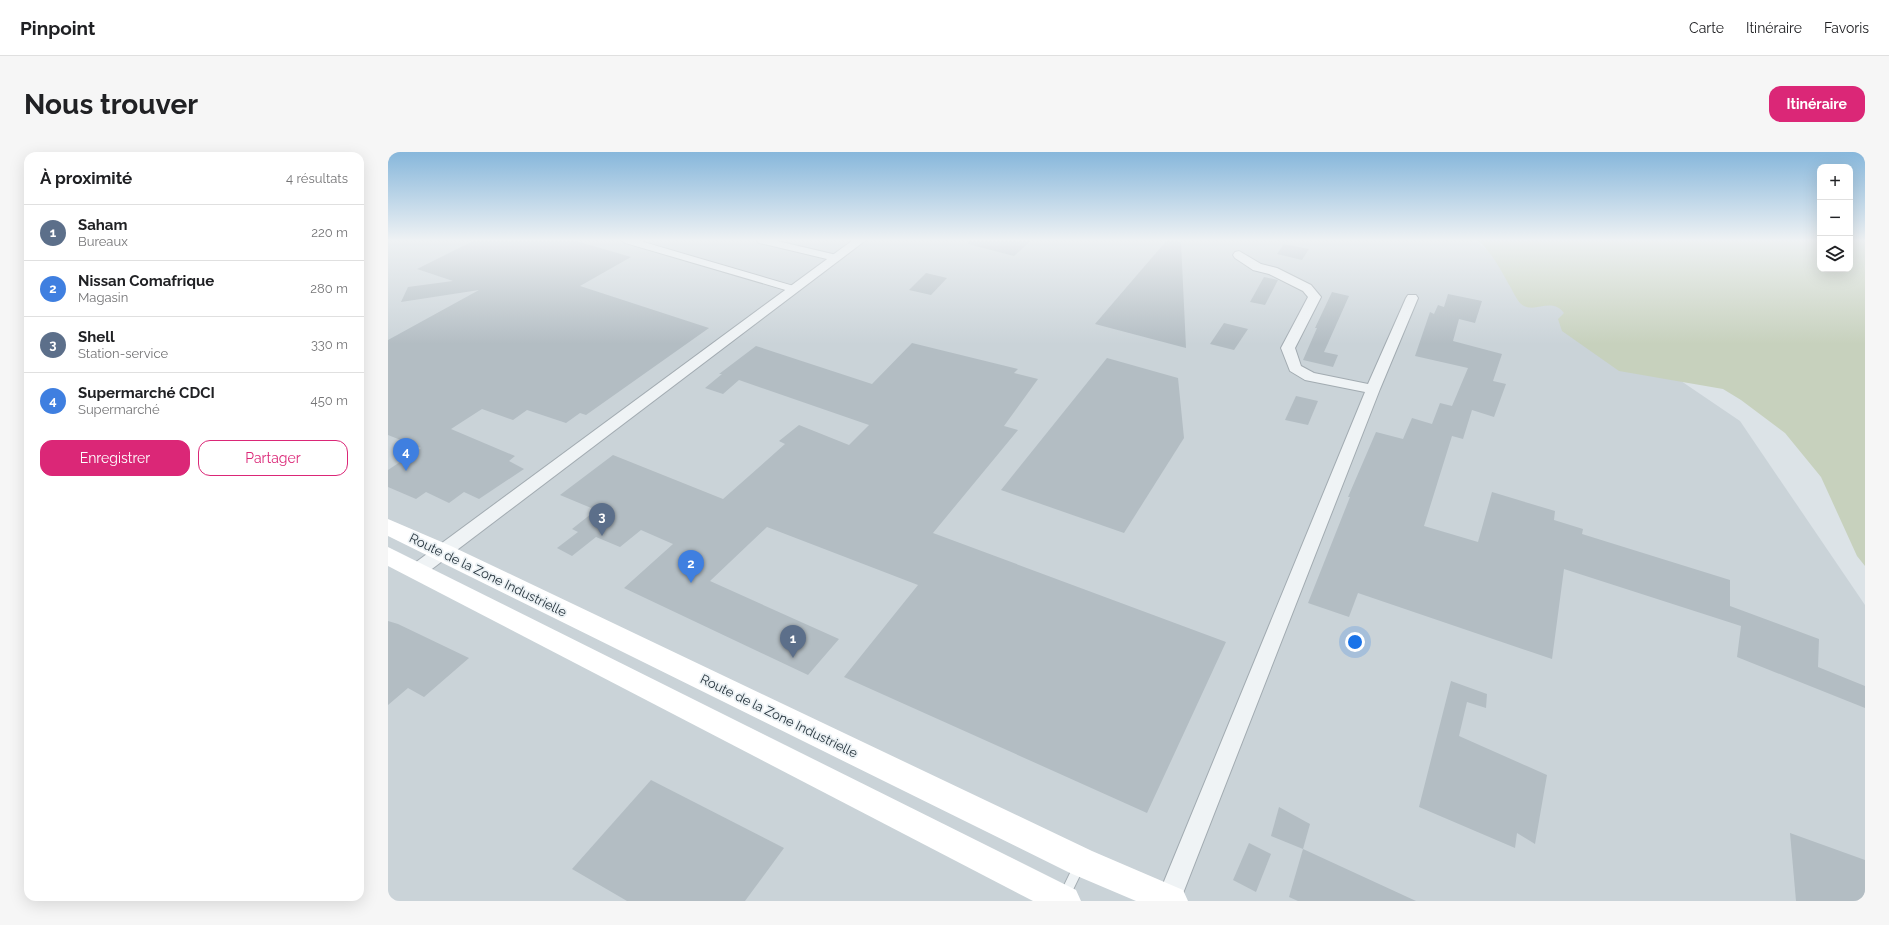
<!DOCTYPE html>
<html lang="fr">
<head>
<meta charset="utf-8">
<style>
	body { margin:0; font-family:Raleway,sans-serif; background:#f6f6f6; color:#202124 }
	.controls { position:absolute; right:12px; top:12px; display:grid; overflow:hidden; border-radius:8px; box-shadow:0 4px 16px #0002 }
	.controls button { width:36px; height:36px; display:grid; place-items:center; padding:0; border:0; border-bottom:1px solid #e0e0e0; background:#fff; color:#202124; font:20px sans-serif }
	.you { position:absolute; left:967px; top:490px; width:14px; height:14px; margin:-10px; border:3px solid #fff; border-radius:50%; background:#1a73e8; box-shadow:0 0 0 6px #1a73e833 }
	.badge { display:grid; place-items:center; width:26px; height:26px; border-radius:50%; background:#db2777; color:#fff; font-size:13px; font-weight:700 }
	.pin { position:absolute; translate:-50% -33px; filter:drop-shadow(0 1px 2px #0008) }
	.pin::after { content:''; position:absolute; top:21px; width:14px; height:12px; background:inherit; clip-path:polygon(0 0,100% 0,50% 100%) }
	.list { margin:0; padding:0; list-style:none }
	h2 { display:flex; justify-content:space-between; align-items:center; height:52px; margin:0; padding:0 16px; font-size:17px }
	h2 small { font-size:13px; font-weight:400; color:#757577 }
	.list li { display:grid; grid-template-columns:26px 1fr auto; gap:12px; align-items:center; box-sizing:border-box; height:56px; padding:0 16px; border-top:1px solid #e0e0e0 }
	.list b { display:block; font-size:15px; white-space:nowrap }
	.list p { margin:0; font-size:13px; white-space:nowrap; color:#757577 }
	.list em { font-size:13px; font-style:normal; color:#757577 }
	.actions { display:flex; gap:8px; padding:12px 16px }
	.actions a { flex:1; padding:9px 0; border:1px solid #db2777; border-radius:12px; text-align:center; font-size:14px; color:#db2777 }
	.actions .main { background:#db2777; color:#fff }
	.icon { flex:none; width:22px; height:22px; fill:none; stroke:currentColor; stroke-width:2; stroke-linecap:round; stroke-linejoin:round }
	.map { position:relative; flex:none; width:1477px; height:749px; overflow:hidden; border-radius:12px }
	header { display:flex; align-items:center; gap:24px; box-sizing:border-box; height:56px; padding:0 20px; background:#fff; border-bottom:1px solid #e0e0e0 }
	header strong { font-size:19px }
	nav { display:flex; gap:22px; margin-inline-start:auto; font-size:14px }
	.intro { display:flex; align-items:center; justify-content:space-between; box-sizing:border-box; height:96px; padding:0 24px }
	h1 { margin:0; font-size:28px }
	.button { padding:10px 18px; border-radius:12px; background:#db2777; color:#fff; font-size:14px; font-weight:700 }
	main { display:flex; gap:24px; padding:0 24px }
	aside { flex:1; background:#fff; border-radius:12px; box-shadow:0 4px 16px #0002 }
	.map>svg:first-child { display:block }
	.built { fill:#cad3d8 }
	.green { fill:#c7d1bd }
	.building { fill:#b3bdc3 }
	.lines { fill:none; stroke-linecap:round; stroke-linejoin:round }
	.service-far1-casing { stroke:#a2abb1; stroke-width:8 }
	.service-casing { stroke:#a2abb1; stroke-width:12 }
	.minor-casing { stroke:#a2abb1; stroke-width:2 }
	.service-far1 { stroke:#eff3f5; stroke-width:6 }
	.service { stroke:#eff3f5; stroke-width:10 }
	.minor { fill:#eff3f5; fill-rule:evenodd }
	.secondary { fill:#fff; fill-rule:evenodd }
	.labels { text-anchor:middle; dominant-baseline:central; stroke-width:3.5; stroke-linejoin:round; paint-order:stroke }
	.near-street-label { font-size:13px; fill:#26343d; stroke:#ebf1f4 }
</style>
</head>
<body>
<header>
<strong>Pinpoint</strong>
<nav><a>Carte</a><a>Itinéraire</a><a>Favoris</a></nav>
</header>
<div class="intro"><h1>Nous trouver</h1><a class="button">Itinéraire</a></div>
<main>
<aside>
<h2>À proximité<small>4 résultats</small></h2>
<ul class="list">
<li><span class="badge" style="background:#5c6f8a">1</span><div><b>Saham</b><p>Bureaux</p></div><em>220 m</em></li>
<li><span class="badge" style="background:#3f7fe0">2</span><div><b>Nissan Comafrique</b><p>Magasin</p></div><em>280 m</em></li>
<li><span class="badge" style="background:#5c6f8a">3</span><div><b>Shell</b><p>Station-service</p></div><em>330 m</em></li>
<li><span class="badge" style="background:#3f7fe0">4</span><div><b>Supermarché CDCI</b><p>Supermarché</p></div><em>450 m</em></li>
</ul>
<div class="actions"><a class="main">Enregistrer</a><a>Partager</a></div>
</aside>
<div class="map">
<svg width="1477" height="749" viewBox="0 0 1477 749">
	<rect width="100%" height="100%" fill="#dce3e7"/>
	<path class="built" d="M0,88H1085L1352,269L1477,453V749H0Z"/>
	<path class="green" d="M1090,88H1432V117H1462V88H1477V414L1469,404L1433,325L1397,281L1353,248L1335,237L1231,219L1174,179L1170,167L1176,161C1163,144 1146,163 1133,152C1128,147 1124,137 1120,131C1112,116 1103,100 1090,88Z"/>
	<g class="building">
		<path d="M87,88H185L243,105L192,134L321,176L198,263L192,261L178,271L139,258L125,268L94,257L63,277L127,304L121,309L136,317L91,347L76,340L61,351L38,340L28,347L0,335V318L33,296L0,283V188L91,138L13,150L20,135L65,129L29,117Z"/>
		<path d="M580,88H644L626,104L580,92Z"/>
		<path d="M779,88L793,90L798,196L707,172Z"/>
		<path d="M896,92L921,97L914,108L889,102Z"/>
		<path d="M538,121L559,126L543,143L521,138Z"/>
		<path d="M876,125L890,128L877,153L862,150Z"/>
		<path d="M944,140L961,144L936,200L950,203L945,215L915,208L929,176H927Z"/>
		<path d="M1060,142L1094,149L1087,171L1071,167L1065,189L1114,202L1105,229L1118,232L1106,265L1084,258L1075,287L1064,284L1036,374L1090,390L1104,340L1167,359L1166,368L1195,377L1194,382L1342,428V454L1431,487L1430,515L1477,534V556L1349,505L1353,474L1176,417L1164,507L970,441L961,465L920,451L962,345H960L988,280L1015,287L1024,266L1044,272L1052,251L1064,254L1080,216L1027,204L1042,160L1046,162L1050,153L1056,155Z"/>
		<path d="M836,171L860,177L846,198L822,192Z"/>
		<path d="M524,191L630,217L626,221L650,227L616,274L630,278L545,381L838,490L759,661L456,525L530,433L379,375L322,429L451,487L420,523L236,436L285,392L253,378L232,395L208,385L184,404L169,396L190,380L184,377L208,358L172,343L225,303L335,347L397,292L391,289L411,273L461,293L481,273L351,228L335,242L317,236L334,222H331L368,194L484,232Z"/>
		<path d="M719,206L790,226L796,286L736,381L613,338Z"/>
		<path d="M908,244L930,249L920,273L897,268Z"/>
		<path d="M0,469L10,472L81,506L36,545L20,536L0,553Z"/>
		<path d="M1063,529L1099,542L1098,556L1079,550L1071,584L1159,623L1147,692L1129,681L1127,696L1031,655Z"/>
		<path d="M263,628L396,696L357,749H239L184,717Z"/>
		<path d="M891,655L922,672L915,697L883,684Z"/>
		<path d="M1402,681L1477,708V749H1408Z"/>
		<path d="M861,691L883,702L868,740L845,728Z"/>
		<path d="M915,697L1028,749H910L901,745Z"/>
	</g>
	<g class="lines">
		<defs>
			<g id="service-far1">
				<path d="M238,88L405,137"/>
				<path d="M372,88L448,106"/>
			</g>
			<path id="service" d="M674,749L691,714"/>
			<g id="minor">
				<path d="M465,88H478L36,423L30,425L24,423L21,418L24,413Z"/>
				<path d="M851,99L873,112L889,116L923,133L933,145L907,196L913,214L926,221L980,232L1018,146L1020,143H1028L1030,146L992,237L792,749H768L977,240L917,228L902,219L893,196L920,145L915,139L881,122L865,118L847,106L845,103L847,100Z"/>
			</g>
		</defs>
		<use href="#service-far1" class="service-far1-casing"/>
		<use href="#service" class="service-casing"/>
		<use href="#minor" class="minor-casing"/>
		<use href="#service-far1" class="service-far1"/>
		<use href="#service" class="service"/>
		<use href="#minor" class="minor"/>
		<g class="secondary">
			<path d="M0,367L63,394L704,699L795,738L800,749H748L682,721L0,384Z"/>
			<path d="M0,395L688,738L693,749H645L0,414Z"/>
		</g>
	</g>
	<linearGradient id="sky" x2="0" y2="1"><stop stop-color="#87b7db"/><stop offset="0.46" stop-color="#eff2f4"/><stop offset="1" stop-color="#eff2f4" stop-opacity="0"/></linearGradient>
	<rect width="1477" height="192" fill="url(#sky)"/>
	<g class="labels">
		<g class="near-street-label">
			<text transform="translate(100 423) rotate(26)">Route de la Zone Industrielle</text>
			<text transform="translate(391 564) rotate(26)">Route de la Zone Industrielle</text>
		</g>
	</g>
</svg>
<div class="controls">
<button>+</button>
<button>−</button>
<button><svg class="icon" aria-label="layers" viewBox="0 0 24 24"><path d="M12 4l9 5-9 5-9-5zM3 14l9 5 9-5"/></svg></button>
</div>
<div class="you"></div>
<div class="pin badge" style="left:405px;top:506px;background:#5c6f8a">1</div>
<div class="pin badge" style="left:303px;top:431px;background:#3f7fe0">2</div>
<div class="pin badge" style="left:214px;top:384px;background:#5c6f8a">3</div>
<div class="pin badge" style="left:18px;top:319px;background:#3f7fe0">4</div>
</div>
</main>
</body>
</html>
